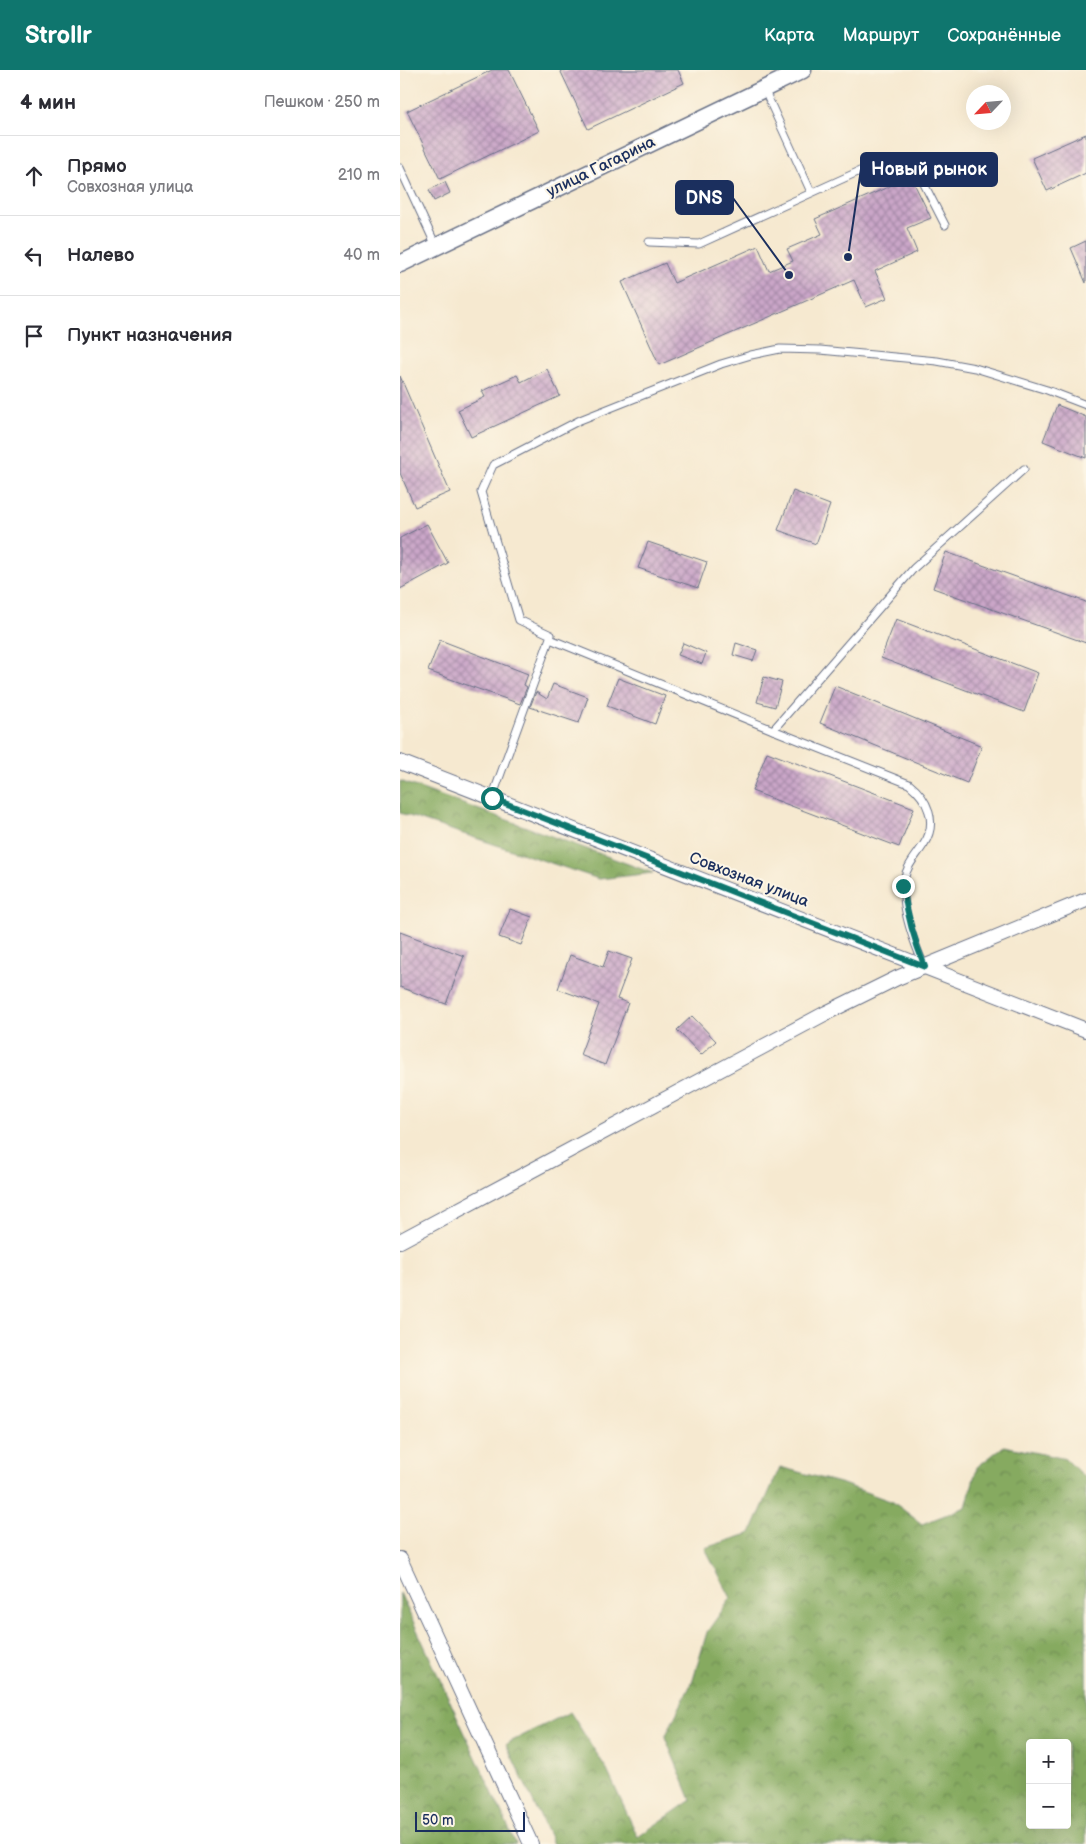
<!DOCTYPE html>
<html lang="ru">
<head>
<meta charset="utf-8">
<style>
	body { margin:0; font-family:"Balsamiq Sans",sans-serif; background:#f7f7f7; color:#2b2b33 }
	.controls { position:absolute; right:15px; bottom:15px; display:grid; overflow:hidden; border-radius:5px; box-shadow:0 5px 20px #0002 }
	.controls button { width:45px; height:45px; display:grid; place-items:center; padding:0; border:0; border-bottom:1px solid #e1e1e2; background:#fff; color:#2b2b33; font:25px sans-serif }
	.compass { position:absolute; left:566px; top:15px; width:45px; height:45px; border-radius:50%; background:#fff; box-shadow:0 5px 20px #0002; rotate:244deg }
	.scale { position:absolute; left:15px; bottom:12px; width:110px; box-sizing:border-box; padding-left:5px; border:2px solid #1b2f5e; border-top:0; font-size:14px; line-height:18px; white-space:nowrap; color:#1b2f5e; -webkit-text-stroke:4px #fcf5e5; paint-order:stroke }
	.stop { position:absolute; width:15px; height:15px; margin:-11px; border:4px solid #0f766e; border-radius:50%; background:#fff }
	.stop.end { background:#0f766e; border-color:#fff; box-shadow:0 1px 5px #0008 }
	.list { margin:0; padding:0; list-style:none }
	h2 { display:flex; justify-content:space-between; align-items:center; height:65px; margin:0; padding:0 20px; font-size:21px }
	h2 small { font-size:16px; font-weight:400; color:#7c7c81 }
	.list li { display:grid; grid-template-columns:32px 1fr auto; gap:15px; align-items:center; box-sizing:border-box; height:80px; padding:0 20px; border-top:1px solid #e1e1e2 }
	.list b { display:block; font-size:19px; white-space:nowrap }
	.list p { margin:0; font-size:16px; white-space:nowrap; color:#7c7c81 }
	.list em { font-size:16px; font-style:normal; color:#7c7c81 }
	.icon { flex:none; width:28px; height:28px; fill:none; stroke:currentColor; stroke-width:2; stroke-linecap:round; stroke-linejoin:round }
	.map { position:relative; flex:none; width:686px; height:1774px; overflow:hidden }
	header { display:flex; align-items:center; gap:30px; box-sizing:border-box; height:70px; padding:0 25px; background:#0f766e; color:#fff }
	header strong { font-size:24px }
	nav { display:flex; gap:28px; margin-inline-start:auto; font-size:18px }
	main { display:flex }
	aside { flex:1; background:#fff }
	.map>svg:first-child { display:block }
	.forest { fill:url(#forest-crowns); stroke:#506c5f; fill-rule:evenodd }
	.building { fill:url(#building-cross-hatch) }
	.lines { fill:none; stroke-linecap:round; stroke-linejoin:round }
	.service-casing { stroke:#687086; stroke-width:9 }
	.minor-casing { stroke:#687086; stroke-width:16 }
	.tertiary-casing { stroke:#687086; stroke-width:19 }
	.service { stroke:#fff; stroke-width:7 }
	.minor { stroke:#fff; stroke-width:14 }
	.tertiary { stroke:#fff; stroke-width:16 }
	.route { stroke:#0f766e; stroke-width:6 }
	.labels { text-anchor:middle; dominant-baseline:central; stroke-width:4; stroke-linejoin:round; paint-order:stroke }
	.street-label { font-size:16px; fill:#1b2f5e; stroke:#fcf5e5 }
	.leader { fill:none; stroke:#1b2f5e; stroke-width:2 }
	.callout-dot { fill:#1b2f5e; stroke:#fcf5e5; stroke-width:2 }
	.callout { fill:#1b2f5e; stroke:#1b2f5e; stroke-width:2 }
	.callout-label { font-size:18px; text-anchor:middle; font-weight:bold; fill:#fff }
</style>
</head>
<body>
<header>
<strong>Strollr</strong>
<nav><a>Карта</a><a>Маршрут</a><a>Сохранённые</a></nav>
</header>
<main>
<aside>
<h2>4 мин<small>Пешком · 250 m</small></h2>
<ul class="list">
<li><svg class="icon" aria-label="ahead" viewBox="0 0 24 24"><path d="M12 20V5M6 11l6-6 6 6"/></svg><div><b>Прямо</b><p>Совхозная улица</p></div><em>210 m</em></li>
<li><svg class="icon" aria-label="left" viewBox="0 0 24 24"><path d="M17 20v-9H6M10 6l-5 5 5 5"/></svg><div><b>Налево</b></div><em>40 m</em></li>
<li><svg class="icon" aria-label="arrive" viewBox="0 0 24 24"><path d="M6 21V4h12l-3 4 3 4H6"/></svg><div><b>Пункт назначения</b></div></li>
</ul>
</aside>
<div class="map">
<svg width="686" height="1774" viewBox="0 0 686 1774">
	<defs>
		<pattern id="forest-crowns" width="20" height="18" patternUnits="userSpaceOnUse" patternTransform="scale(1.25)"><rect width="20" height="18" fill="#86aa60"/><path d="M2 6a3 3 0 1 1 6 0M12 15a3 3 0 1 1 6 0" fill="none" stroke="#6d8b52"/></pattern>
		<pattern id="building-cross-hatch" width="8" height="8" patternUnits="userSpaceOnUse" patternTransform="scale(1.25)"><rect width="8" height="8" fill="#caa6c8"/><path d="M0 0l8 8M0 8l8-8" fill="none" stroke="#a388a6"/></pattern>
	</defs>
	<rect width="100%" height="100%" fill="#fcf5e5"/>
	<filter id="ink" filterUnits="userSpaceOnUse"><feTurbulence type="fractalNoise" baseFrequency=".02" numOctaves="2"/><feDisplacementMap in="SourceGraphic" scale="10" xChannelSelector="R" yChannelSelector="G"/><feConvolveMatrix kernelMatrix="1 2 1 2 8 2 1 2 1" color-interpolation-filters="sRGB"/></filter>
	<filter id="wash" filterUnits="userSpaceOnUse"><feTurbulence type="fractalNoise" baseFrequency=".0096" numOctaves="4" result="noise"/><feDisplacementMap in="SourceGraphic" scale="20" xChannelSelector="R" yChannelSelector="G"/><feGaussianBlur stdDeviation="1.12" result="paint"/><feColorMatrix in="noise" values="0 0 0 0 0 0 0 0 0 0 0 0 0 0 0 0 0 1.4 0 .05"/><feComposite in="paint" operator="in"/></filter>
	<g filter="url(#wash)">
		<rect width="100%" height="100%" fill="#f6e9d0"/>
		<g class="forest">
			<path d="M0,711L253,803L199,809L0,743Z"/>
			<path d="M604,1376L666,1389L686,1409V1774H153L106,1674L170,1642L206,1698L238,1767L291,1730L265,1667L293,1610L307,1562L331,1528L305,1478L351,1463L380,1397L443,1414L493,1432L522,1454L566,1437L577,1397ZM630,1673H667V1755H630Z"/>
			<path d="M0,1523L116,1774H0Z"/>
		</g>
		<g id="blocks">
			<g class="building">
				<path d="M92,0H109L139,61L40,109L7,41Z"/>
				<path d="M160,0H278L284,13L188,59Z"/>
				<path d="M686,64V103L647,121L632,88Z"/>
				<path d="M511,107L531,148L507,158L517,182L475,201L487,228L466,237L454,210L259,295L222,212L265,193L274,213L358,176L369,201L393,191L387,179L422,164L415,149Z"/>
				<path d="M45,112L50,123L34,131L29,120Z"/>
				<path d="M686,171V213L671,178Z"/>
				<path d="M147,299L160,326L71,367L58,340L85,327L82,321L117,305L121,312Z"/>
				<path d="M0,306L50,422L15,437L0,403Z"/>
				<path d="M657,335L686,347V388L643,371Z"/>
				<path d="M393,421L430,435L416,474L378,460Z"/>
				<path d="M27,454L48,493L0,519V468Z"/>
				<path d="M248,472L307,492L298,518L238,498Z"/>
				<path d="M546,482L686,532V573L533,518Z"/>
				<path d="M496,549L638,603L624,642L481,588Z"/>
				<path d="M40,570L128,604L124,615L127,617L120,634L28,601Z"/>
				<path d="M283,573L306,583L302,594L278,585Z"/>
				<path d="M336,573L357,580L353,591L333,585Z"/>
				<path d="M364,607L382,612L375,637L357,632Z"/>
				<path d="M218,608L265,626L255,654L207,636Z"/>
				<path d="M153,614L188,627L179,653L130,637L136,622L147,629Z"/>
				<path d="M435,616L582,676L567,713L420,653Z"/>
				<path d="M367,682L514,738L499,777L352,721Z"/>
				<path d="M110,839L132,847L121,875L99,867Z"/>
				<path d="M0,862L64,886L46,934L0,917Z"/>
				<path d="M209,881L232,889L217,929L228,933L205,995L180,985L199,934L158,919L170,885L203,897Z"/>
				<path d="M292,946L316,971L301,985L277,960Z"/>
			</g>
		</g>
	</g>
	<g filter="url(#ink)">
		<use href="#blocks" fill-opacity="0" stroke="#687086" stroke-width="1"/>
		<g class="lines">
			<defs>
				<g id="service">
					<path d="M364,19L411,122"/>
					<path d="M0,98L36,176"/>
					<path d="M249,172L299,174L473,95L490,94L516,103L522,110L545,155"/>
					<path d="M150,569L373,660L514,498L624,399"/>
					<path d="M373,660L509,714C528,729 538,752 524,774C515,788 504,798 504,815C502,842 514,872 524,896"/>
					<path d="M92,728L151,565L119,550L81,422L93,395L180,350L321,294L351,285L380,279L420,280L537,291L575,298L647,320L686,335"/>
				</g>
				<g id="minor">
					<path d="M0,692L686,960"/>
					<path d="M0,1171L426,943L497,908L686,830"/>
					<path d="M0,1489L131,1774"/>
				</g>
				<path id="tertiary" d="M0,194L403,0"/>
			</defs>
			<use href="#service" class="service-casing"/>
			<use href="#minor" class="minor-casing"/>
			<use href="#tertiary" class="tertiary-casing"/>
			<use href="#service" class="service"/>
			<use href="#minor" class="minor"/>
			<use href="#tertiary" class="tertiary"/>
		</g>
	</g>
	<g class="lines" filter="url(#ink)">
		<path class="route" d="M92,728L525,897C514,870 507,845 503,816"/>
	</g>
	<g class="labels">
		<g class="street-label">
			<text transform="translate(201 97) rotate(-26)">улица Гагарина</text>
			<text transform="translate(349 810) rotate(21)">Совхозная улица</text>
		</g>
	</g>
	<path class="leader" d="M448 187L461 99M389 205L333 128"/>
	<g class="callout-dot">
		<circle cx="448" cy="187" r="5"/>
		<circle cx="389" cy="205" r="5"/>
	</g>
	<g class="callout">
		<rect x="461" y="83" width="136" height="33" rx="5"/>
		<rect x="276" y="111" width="57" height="33" rx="5"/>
	</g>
	<g class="callout-label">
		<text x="529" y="105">Новый рынок</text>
		<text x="304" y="134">DNS</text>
	</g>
</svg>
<div class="controls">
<button>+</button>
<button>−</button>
</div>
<svg class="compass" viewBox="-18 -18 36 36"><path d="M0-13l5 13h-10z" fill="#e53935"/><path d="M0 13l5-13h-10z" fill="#7c7c81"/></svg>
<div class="scale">50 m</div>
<div class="stop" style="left:92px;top:728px"></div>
<div class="stop end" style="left:503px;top:816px"></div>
</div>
</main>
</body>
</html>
